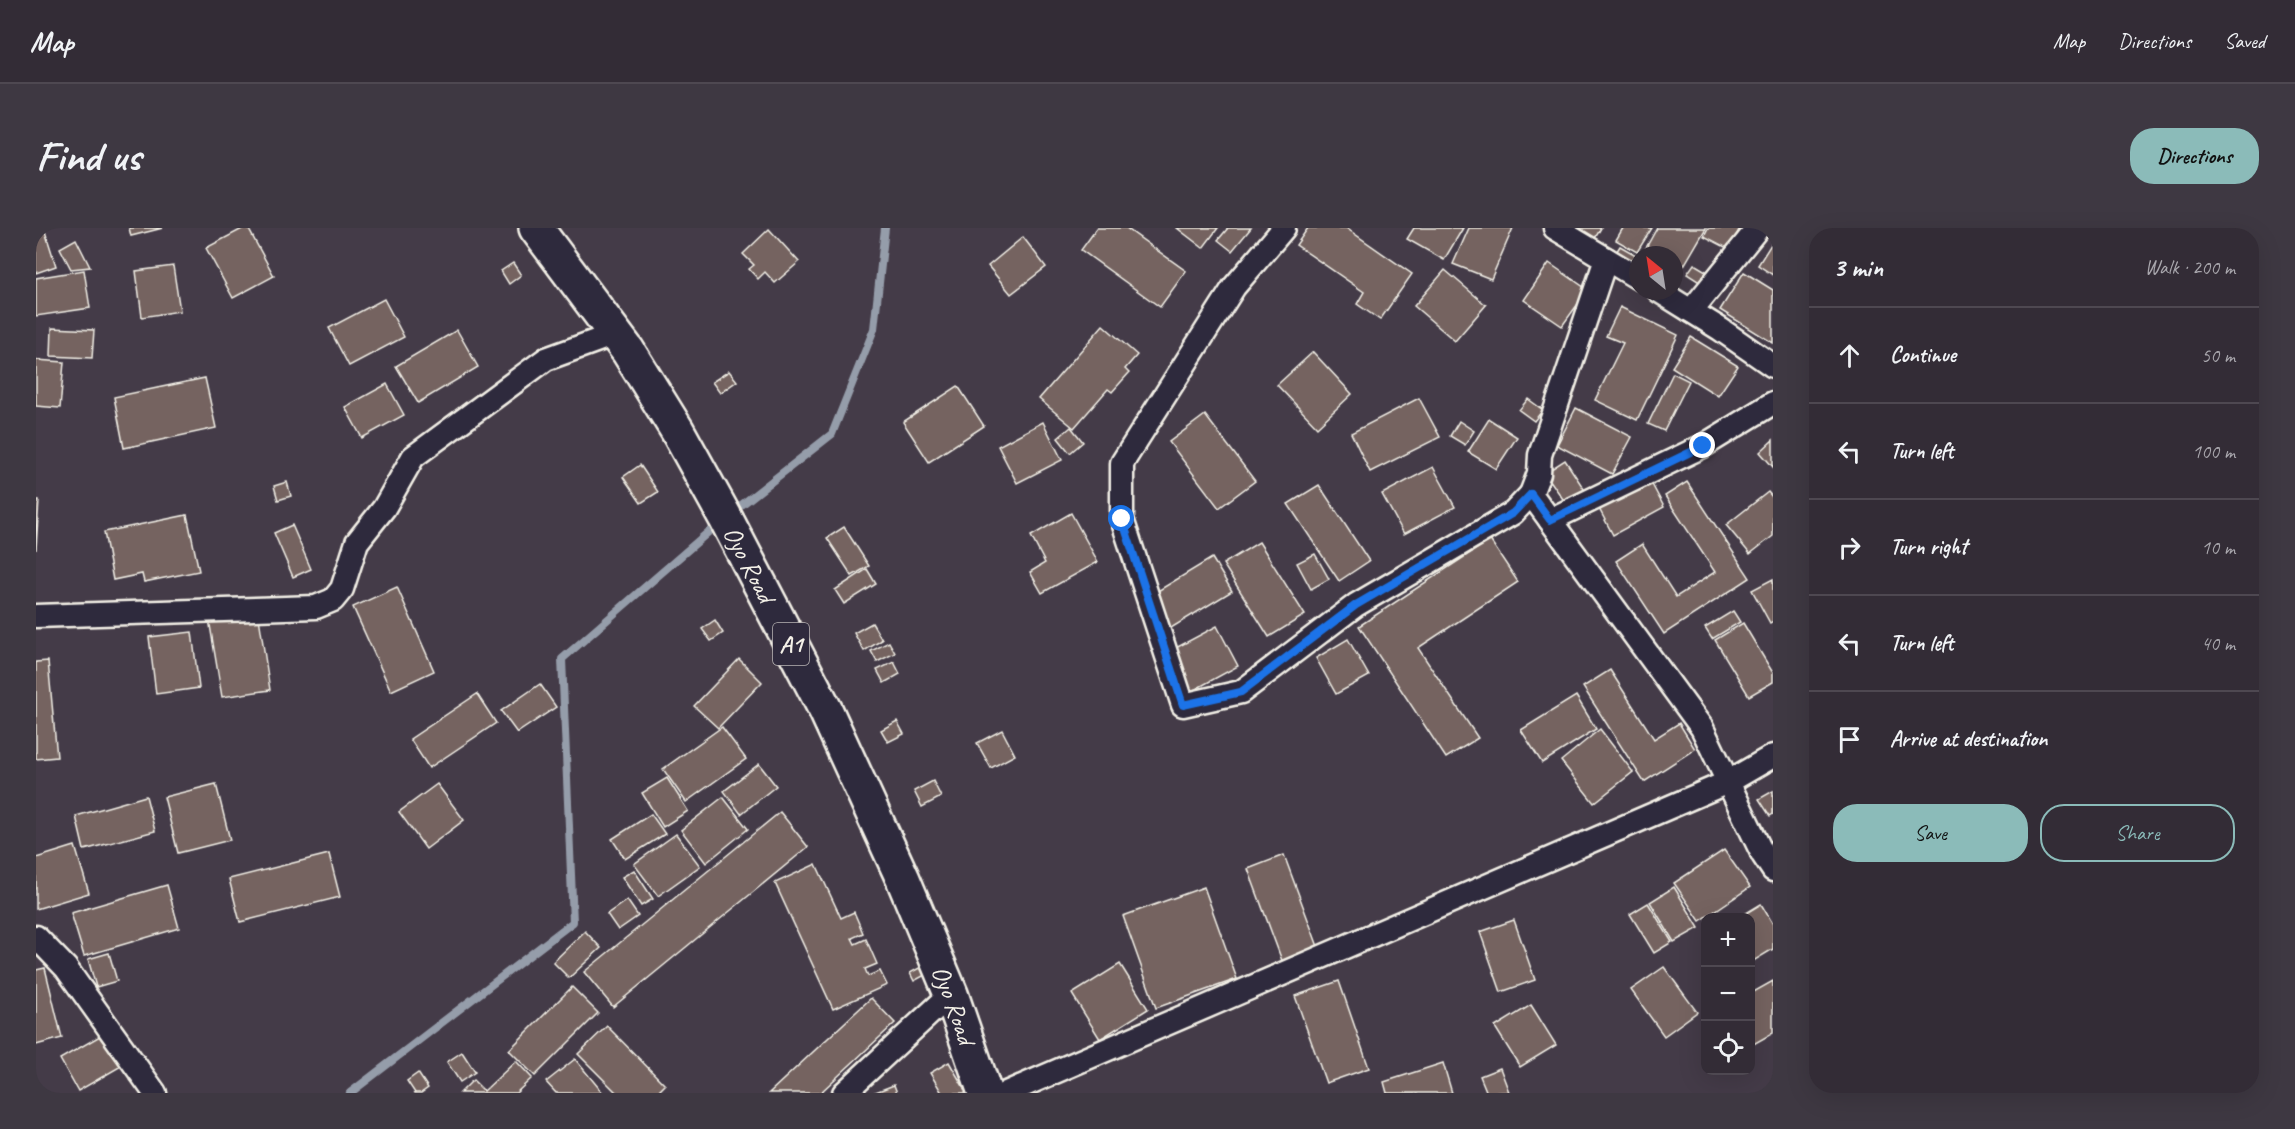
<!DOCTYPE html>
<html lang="en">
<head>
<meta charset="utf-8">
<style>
	body { margin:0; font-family:Caveat,sans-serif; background:#3e3842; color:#f1f3f6 }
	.controls { position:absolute; right:18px; bottom:18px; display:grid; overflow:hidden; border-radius:12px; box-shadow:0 6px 24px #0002 }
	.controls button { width:54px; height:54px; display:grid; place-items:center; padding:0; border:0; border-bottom:2px solid #4e4851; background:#332c36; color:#f1f3f6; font:30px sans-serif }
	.compass { position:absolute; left:1593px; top:18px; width:54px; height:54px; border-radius:50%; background:#332c36; box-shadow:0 6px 24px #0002; rotate:330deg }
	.stop { position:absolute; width:18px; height:18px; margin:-14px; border:4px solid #1a73e8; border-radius:50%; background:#fff }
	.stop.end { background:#1a73e8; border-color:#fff; box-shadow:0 2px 6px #0008 }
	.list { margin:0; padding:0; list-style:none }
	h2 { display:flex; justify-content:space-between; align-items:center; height:78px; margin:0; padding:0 24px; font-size:26px }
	h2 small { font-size:20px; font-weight:400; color:#a9a7ad }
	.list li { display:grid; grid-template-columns:39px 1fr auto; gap:18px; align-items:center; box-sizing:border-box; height:96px; padding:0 24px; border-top:2px solid #4e4851 }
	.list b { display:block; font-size:22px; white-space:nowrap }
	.list em { font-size:20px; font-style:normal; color:#a9a7ad }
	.actions { display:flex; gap:12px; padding:18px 24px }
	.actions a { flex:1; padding:14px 0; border:2px solid #8bbbb9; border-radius:24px; text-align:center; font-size:21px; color:#8bbbb9 }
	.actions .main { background:#8bbbb9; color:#111 }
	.icon { flex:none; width:33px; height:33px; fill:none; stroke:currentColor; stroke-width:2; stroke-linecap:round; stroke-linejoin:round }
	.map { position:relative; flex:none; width:1737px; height:865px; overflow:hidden; border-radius:24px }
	header { display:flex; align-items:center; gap:36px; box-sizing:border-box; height:84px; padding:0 30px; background:#332c36; border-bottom:2px solid #4e4851 }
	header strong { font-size:28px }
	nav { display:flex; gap:33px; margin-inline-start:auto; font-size:21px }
	.intro { display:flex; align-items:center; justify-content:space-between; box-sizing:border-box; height:144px; padding:0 36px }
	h1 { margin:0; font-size:42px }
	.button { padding:15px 27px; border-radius:24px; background:#8bbbb9; color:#111; font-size:21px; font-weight:700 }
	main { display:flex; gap:36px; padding:0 36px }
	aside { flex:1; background:#332c36; border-radius:24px; box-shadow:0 6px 24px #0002 }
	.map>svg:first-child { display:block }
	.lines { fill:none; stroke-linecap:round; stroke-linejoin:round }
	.stream { stroke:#959daa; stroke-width:8 }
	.building { fill:#746461; stroke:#f4f1e8; stroke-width:1.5 }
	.street-casing { stroke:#f4f1e8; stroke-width:27 }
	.highway-casing { stroke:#f4f1e8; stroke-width:38 }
	.street { stroke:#2f2a3d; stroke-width:22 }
	.highway { stroke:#2f2a3d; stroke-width:33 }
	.route { stroke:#1a73e8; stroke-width:8 }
	.labels { text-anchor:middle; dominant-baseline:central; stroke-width:4.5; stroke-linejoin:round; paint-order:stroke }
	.shield { fill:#2f2a3d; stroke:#b9b5b5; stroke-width:1.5 }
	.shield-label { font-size:24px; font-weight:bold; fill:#f4f1e8 }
	.street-label { font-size:26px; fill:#f4f1e8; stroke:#2f2a3d }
</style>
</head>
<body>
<header>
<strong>Map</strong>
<nav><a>Map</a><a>Directions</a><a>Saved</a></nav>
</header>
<div class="intro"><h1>Find us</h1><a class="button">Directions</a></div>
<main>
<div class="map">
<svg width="1737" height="865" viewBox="0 0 1737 865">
	<rect width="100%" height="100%" fill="#443b48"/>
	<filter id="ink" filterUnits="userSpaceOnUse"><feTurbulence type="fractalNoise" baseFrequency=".0167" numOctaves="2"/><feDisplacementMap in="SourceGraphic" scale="12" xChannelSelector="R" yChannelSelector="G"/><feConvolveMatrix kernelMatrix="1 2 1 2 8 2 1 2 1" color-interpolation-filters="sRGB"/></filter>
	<g filter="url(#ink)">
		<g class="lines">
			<g class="stream">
				<path d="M694,286L796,206L838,101L849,0"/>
				<path d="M314,865L537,694L526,431L684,294"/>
			</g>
		</g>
		<g class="building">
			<path d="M0,0H8L20,38L0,45Z"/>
			<path d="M93,0H127L95,8Z"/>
			<path d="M208,0H212L238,48L197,70L170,20Z"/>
			<path d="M1061,0H1090L1150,43L1124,79L1045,22Z"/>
			<path d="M1141,0H1182L1167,20Z"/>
			<path d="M1192,0H1215L1196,23L1182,12Z"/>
			<path d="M1272,0H1310L1376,46L1344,92L1321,76L1328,64L1260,17Z"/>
			<path d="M1378,0H1427L1408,32L1371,11Z"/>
			<path d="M1433,0H1477L1455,51L1417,36Z"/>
			<path d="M1540,0H1565L1558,12Z"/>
			<path d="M1587,0H1616L1601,24L1580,12Z"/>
			<path d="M1621,0H1670L1639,53L1638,27H1606Z"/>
			<path d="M1672,0H1704L1693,21L1668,8Z"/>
			<path d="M733,1L763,34L739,55L729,44L722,51L713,41L718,37L707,26Z"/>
			<path d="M987,9L1010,39L975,66L952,38Z"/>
			<path d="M40,11L54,39L35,41L24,20Z"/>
			<path d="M1737,13V47L1722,37Z"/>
			<path d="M1584,18L1600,27L1594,38L1577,29Z"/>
			<path d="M477,35L485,47L473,56L465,43Z"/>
			<path d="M1513,35L1552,62L1526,98L1488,72Z"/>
			<path d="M1658,36L1675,46L1668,57L1651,46Z"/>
			<path d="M137,38L144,83L106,89L100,43Z"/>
			<path d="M48,42L54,80L0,88V50Z"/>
			<path d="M1409,42L1450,77L1419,113L1378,78Z"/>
			<path d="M1708,44L1737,62V115L1684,82Z"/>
			<path d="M348,71L368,109L313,138L293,100Z"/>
			<path d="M1584,79L1642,107L1601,192L1559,172L1587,115L1570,108Z"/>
			<path d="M1067,97L1101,127L1089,141L1093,145L1076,164L1072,161L1038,200L1003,171Z"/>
			<path d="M16,100L58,102L56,130L15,128Z"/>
			<path d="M421,102L442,139L382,175L360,138Z"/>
			<path d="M1655,109L1702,138L1682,168L1636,139Z"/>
			<path d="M1277,124L1316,166L1281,199L1241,157Z"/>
			<path d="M0,132L28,134L24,180L0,178Z"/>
			<path d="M693,143L701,153L684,165L676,154Z"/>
			<path d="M1637,145L1653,153L1628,203L1612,196Z"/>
			<path d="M169,150L180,200L88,220L78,169Z"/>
			<path d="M351,156L368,187L326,210L309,179Z"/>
			<path d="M922,158L948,198L893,234L867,194Z"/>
			<path d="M1383,170L1404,209L1334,244L1315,205Z"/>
			<path d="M1492,171L1507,182L1498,193L1483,182Z"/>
			<path d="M1540,180L1596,209L1576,246L1521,217Z"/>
			<path d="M1169,187L1219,253L1183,280L1133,214Z"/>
			<path d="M1453,191L1481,209L1460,241L1432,224Z"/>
			<path d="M1423,193L1438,203L1429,217L1414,208Z"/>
			<path d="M1007,194L1026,232L981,255L962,218Z"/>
			<path d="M1035,199L1047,214L1034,225L1022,210Z"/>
			<path d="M1737,212V239L1724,224Z"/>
			<path d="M1529,232L1550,264L1531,277L1509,245Z"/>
			<path d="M604,237L622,264L605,275L587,249Z"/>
			<path d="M1397,239L1419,279L1368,306L1346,266Z"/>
			<path d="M1611,247L1628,279L1577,307L1560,275Z"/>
			<path d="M251,254L255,268L242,272L238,258Z"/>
			<path d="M1651,254L1714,350L1628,406L1580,333L1606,316L1640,369L1679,344L1629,268Z"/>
			<path d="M1283,257L1333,333L1303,353L1252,276Z"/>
			<path d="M1732,264L1737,270V308L1714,326L1690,297Z"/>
			<path d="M0,272H3L0,322Z"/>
			<path d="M1035,285L1062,334L1006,365L994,344L1009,335L995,308Z"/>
			<path d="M151,287L163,343L108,354L106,346L77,352L68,304Z"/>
			<path d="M256,297L275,341L257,349L238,305Z"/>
			<path d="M808,299L833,338L816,348L791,310Z"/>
			<path d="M1454,312L1482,354L1382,420L1442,510L1410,530L1323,398Z"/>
			<path d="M1223,314L1269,387L1233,409L1187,336Z"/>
			<path d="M1279,326L1293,351L1275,361L1261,335Z"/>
			<path d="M1176,330L1196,363L1135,400L1115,367Z"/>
			<path d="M831,341L840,356L808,376L799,362Z"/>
			<path d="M1737,351V393L1734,395L1716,362Z"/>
			<path d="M361,359L398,443L355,463L317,379Z"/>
			<path d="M222,383L234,462L186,469L173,391Z"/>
			<path d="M1697,383L1704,394L1676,411L1669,400Z"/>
			<path d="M679,392L687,405L675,413L666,401Z"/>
			<path d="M836,395L846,412L828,423L818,405Z"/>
			<path d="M1707,395L1737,445V454L1713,468L1679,412Z"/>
			<path d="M1181,398L1202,438L1156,463L1134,423Z"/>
			<path d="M156,404L163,460L120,466L113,409Z"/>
			<path d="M1312,411L1333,448L1300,466L1280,430Z"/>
			<path d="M853,414L859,425L841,434L835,423Z"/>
			<path d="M703,431L726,454L682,500L658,478Z"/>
			<path d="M12,433L21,529L0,531V434Z"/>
			<path d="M858,434L864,446L848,455L841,442Z"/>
			<path d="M1574,442L1618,511L1643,495L1659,521L1608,554L1547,459Z"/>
			<path d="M504,456L520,479L481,505L465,483Z"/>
			<path d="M441,466L460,495L393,540L374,511Z"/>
			<path d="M1540,468L1560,501L1506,535L1485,502Z"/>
			<path d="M861,493L868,506L852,514L845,502Z"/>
			<path d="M686,499L710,531L650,574L627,541Z"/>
			<path d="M1564,501L1597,544L1558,575L1525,533Z"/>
			<path d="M966,502L979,527L955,540L941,515Z"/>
			<path d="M723,536L740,558L705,586L688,563Z"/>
			<path d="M631,550L652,583L627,599L606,565Z"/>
			<path d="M897,553L905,569L886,579L878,563Z"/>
			<path d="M180,556L194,612L142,625L128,569Z"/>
			<path d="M401,556L428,592L390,621L363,584Z"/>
			<path d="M1737,563V586L1734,588L1723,571Z"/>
			<path d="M110,568L119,603L48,622L40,588Z"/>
			<path d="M687,569L712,601L670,635L645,602Z"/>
			<path d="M744,584L772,619L577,779L548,744Z"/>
			<path d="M615,586L629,606L589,631L576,611Z"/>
			<path d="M640,606L664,638L622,668L598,636Z"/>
			<path d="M39,618L53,665L0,681V630Z"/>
			<path d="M1688,622L1714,659L1664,693L1638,655Z"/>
			<path d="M293,626L304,669L204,694L193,651Z"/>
			<path d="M1248,627L1284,724L1248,738L1212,641Z"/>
			<path d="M780,636L805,690L818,684L827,705L816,710L819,716L830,711L841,736L829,741L832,748L844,743L851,757L797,781L739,655Z"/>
			<path d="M598,642L617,671L605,678L586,649Z"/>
			<path d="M131,657L143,700L48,728L35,685Z"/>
			<path d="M1168,659L1201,751L1120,780L1087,688Z"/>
			<path d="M1638,659L1663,700L1638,714L1614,674Z"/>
			<path d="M591,672L602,688L582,702L571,686Z"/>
			<path d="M1612,675L1636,714L1618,725L1594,686Z"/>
			<path d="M1725,676L1737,696V721L1714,735V690H1702Z"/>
			<path d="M1478,692L1499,752L1465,764L1444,704Z"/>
			<path d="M549,703L565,720L533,750L517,734Z"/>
			<path d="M73,725L81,753L60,759L52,731Z"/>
			<path d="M1084,736L1112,781L1064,811L1036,766Z"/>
			<path d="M887,738L891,746L878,753L874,745Z"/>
			<path d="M1628,739L1661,784L1628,808L1595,762Z"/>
			<path d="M9,740L26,810L0,817V742Z"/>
			<path d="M1303,753L1333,840L1290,855L1259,768Z"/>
			<path d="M1737,753V805L1714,818V766Z"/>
			<path d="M536,759L562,785L499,848L473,822Z"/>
			<path d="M835,770L859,795L784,865H733Z"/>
			<path d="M1495,777L1520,817L1484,839L1459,799Z"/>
			<path d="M571,798L629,857L621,865H581L542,826Z"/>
			<path d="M69,805L87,837L42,863L24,831Z"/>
			<path d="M426,824L439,844L424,854L411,834Z"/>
			<path d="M539,831L567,865H520L510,854Z"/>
			<path d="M480,833L496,850L480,865H424L437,852L448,863Z"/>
			<path d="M913,834L931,865H906L894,845Z"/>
			<path d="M1407,835L1416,865H1351L1348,854Z"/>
			<path d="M1464,840L1473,864L1451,865L1444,848Z"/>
			<path d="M382,845L392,860L385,865H379L371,853Z"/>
			<path d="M858,857L861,865H837Z"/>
		</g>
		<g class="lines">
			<defs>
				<g id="street">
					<path d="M1248,0L1198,59L1086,235V291L1147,477L1205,464L1320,377L1477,285L1495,266"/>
					<path d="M1519,0L1602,50"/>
					<path d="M1570,31L1504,227L1503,245L1495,266L1666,500L1727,627L1737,642"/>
					<path d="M1623,63L1684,101L1737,138"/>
					<path d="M1655,83L1722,0"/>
					<path d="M1514,292L1667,218L1737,175"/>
					<path d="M0,388L280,379L297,372L306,361L321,314L348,280L377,229L510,131L579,106"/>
					<path d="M0,709L30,740L119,865"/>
					<path d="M808,865L915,766"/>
					<path d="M970,865L1692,554L1737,528"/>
				</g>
				<g id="highway">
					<path id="s1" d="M500,0L592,123L641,202L689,289L790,483L867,651L915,766L949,865"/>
				</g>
			</defs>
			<use href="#street" class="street-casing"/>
			<use href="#highway" class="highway-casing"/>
			<use href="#street" class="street"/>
			<use href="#highway" class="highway"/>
		</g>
	</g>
	<g class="lines" filter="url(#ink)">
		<path class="route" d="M1086,291L1147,477L1205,464L1320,377L1477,285L1495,266L1514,292L1667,218"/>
	</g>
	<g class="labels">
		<rect class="shield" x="737" y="395" width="36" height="42" rx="4.5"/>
		<g class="shield-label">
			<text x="755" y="416">A1</text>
		</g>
		<g class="street-label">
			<text stroke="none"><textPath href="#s1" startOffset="399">Oyo Road</textPath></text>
			<text stroke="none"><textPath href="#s1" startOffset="885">Oyo Road</textPath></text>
		</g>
	</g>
</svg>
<div class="controls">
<button>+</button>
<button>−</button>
<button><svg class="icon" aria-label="locate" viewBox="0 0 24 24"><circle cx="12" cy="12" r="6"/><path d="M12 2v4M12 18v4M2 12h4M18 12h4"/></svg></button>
</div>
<svg class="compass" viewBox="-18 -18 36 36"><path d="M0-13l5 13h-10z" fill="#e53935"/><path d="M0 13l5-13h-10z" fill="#a9a7ad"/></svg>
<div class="stop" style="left:1086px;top:291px"></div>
<div class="stop end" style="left:1667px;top:218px"></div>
</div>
<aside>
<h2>3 min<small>Walk · 200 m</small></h2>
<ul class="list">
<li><svg class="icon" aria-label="ahead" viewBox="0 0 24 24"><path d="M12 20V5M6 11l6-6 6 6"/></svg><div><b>Continue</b></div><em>50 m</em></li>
<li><svg class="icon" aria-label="left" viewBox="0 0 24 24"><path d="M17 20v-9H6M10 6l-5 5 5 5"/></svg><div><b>Turn left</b></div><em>100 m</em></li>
<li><svg class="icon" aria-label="right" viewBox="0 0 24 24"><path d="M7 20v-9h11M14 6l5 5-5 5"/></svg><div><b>Turn right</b></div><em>10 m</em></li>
<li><svg class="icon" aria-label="left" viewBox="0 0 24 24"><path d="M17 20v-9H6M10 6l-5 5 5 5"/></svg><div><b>Turn left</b></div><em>40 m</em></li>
<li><svg class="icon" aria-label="arrive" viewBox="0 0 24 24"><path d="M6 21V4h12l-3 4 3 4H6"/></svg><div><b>Arrive at destination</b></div></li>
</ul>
<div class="actions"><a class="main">Save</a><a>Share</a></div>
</aside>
</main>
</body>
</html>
